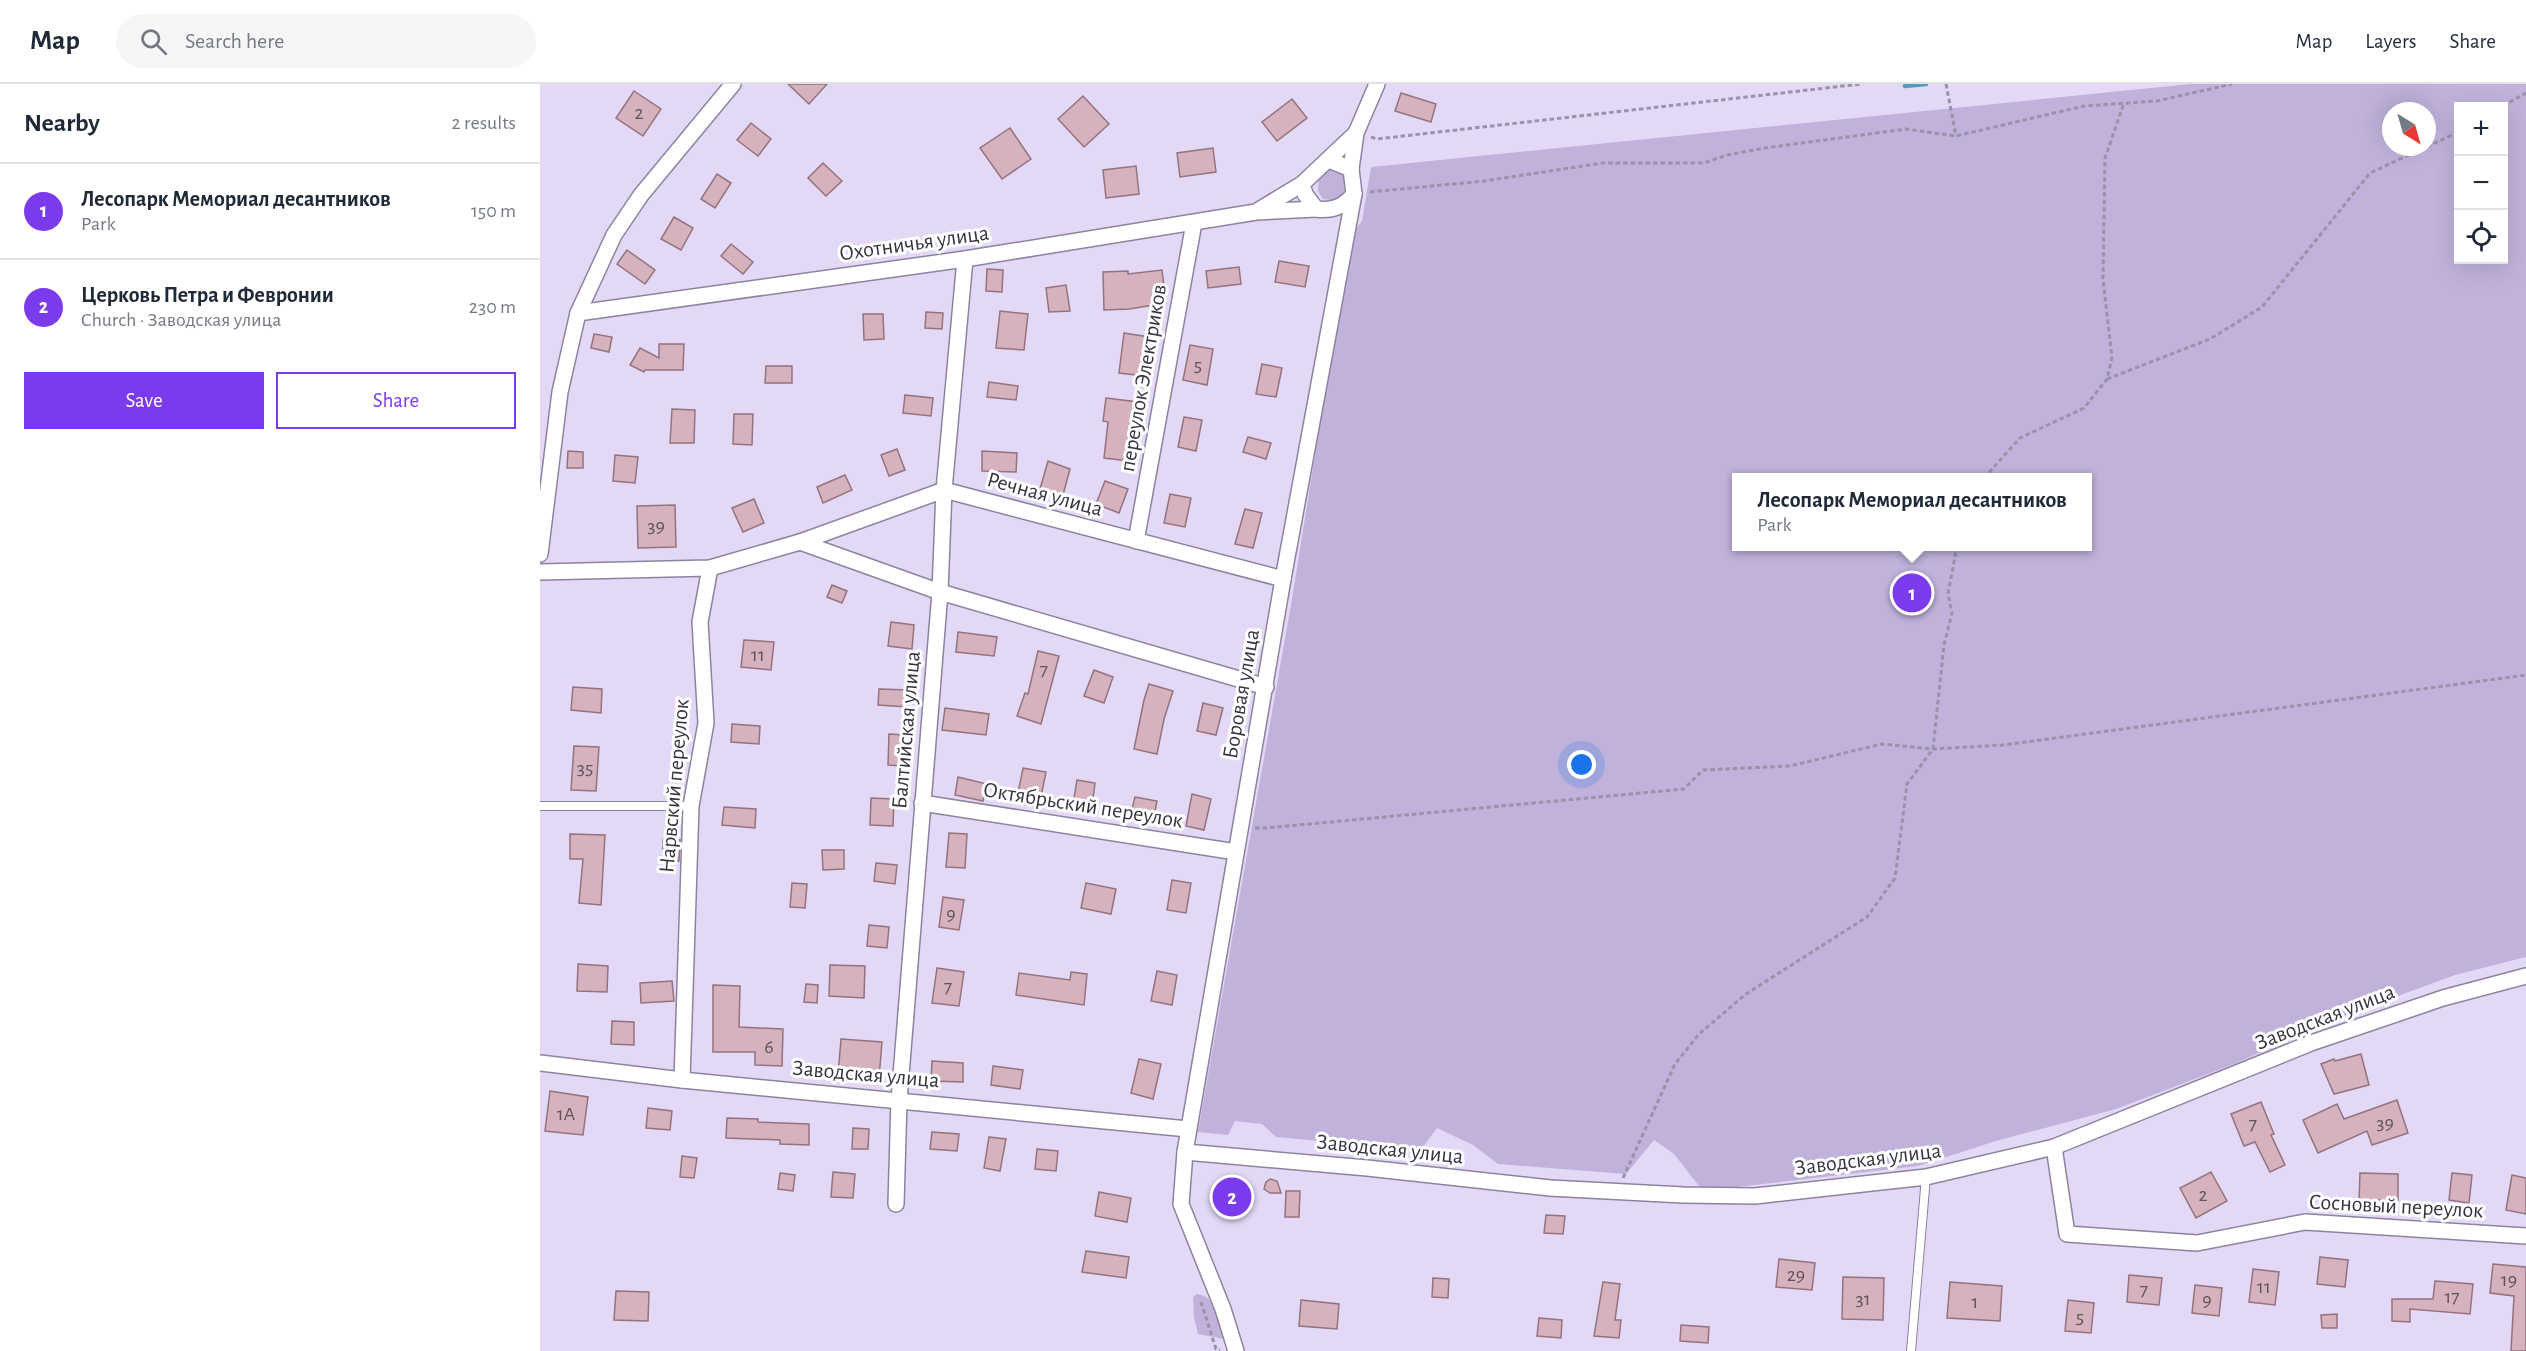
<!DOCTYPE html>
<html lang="en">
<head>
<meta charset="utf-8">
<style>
	body { margin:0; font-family:"Alegreya Sans",sans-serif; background:#f6f6f7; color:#1f2937 }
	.controls { position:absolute; right:18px; top:18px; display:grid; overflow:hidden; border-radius:0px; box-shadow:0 6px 24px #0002 }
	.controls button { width:54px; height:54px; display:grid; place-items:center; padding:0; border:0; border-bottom:2px solid #e0e1e3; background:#fff; color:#1f2937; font:30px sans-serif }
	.compass { position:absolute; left:1842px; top:18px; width:54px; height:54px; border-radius:50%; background:#fff; box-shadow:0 6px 24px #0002; rotate:143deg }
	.you { position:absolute; left:1042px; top:681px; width:21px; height:21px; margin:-15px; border:4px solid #fff; border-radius:50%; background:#1a73e8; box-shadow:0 0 0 9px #1a73e833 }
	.badge { display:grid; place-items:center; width:39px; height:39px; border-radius:50%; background:#7c3aed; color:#fff; font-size:20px; font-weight:700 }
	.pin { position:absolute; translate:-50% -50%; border:3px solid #fff; box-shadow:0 2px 6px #0006 }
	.popup { position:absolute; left:1192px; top:389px; width:360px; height:78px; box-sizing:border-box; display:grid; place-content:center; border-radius:0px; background:#fff; filter:drop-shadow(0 2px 4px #0005); font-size:20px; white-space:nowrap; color:#747a83 }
	.popup b { font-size:22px; color:#1f2937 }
	.popup::after { content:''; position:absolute; left:50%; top:100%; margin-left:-12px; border:12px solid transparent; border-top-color:#fff }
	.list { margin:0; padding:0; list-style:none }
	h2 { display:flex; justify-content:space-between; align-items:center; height:78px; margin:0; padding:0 24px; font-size:26px }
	h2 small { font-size:20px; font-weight:400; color:#747a83 }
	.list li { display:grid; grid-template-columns:39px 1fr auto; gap:18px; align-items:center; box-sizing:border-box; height:96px; padding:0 24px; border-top:2px solid #e0e1e3 }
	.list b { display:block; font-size:22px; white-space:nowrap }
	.list p { margin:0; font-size:20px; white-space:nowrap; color:#747a83 }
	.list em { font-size:20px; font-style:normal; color:#747a83 }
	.actions { display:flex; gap:12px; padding:18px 24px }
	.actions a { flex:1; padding:14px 0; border:2px solid #7c3aed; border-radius:0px; text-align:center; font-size:21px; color:#7c3aed }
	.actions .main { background:#7c3aed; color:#fff }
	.icon { flex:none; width:33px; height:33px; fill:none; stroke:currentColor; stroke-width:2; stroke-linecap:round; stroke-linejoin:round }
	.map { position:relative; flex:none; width:1986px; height:1267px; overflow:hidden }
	header { display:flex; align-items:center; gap:36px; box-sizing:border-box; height:84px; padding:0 30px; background:#fff; border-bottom:2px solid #e0e1e3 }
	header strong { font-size:28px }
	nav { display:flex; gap:33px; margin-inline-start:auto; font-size:21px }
	.search { width:420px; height:54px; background:#f6f6f7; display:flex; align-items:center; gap:15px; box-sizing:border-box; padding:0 21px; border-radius:33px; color:#747a83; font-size:22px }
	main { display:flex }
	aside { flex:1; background:#fff }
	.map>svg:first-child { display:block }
	.green { fill:#c0b2db; fill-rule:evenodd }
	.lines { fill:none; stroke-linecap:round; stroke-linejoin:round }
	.stream { stroke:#559aba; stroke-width:4.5 }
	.building { fill:#d5b2be; stroke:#93737e; stroke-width:1.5 }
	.lane-casing { stroke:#8d839f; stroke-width:10 }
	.street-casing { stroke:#8d839f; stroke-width:18 }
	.path { stroke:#9992a8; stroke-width:3; stroke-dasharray:4.5 3; stroke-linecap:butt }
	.lane { stroke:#fff; stroke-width:8 }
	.street { stroke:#fff; stroke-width:15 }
	.labels { text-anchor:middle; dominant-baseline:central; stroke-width:6; stroke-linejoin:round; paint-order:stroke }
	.number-label { font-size:20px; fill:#5e535e }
	.street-label { font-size:22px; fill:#36333e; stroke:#fff }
</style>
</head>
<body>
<header>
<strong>Map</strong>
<div class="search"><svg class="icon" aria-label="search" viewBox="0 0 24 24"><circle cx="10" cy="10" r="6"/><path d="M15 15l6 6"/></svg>Search here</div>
<nav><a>Map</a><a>Layers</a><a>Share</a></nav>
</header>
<main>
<aside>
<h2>Nearby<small>2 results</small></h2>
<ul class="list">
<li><span class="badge">1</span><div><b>Лесопарк Мемориал десантников</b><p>Park</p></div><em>150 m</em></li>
<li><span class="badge">2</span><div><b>Церковь Петра и Февронии</b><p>Church · Заводская улица</p></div><em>230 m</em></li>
</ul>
<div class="actions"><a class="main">Save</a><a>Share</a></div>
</aside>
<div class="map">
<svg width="1986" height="1267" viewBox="0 0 1986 1267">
	<rect width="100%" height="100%" fill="#e3d9f7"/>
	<g class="green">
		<path d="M1651,0H1986V873L1915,891L1790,937L1694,980L1576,1025L1456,1057L1378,1082L1163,1107L1134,1070L1114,1056L1086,1090L958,1080L933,1061L897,1044L882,1064L844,1063L736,1053L722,1040L695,1037L688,1051L658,1048L752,515L810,153L822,137L831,83ZM1918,22H1964V176H1918ZM1851,27H1887V63H1851ZM1196,394H1547V462H1196Z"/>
		<path d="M791,84L807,91L808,106L796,117L783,115L778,107L779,91Z"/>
		<path d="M657,1210C677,1212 679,1239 684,1255L658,1250L654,1233L653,1213Z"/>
	</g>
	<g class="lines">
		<path class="stream" d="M1365,2L1386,0"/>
	</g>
	<g class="building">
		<path d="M248,0H287L269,20Z"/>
		<path d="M94,7L121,25L103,52L76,34Z"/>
		<path d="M861,9L896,20L891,38L855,27Z"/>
		<path d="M543,12L569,40L544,63L518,35Z"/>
		<path d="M752,15L767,34L737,57L722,38Z"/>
		<path d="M211,39L231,55L218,72L197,56Z"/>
		<path d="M470,44L491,75L462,95L440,64Z"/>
		<path d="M673,64L676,88L640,93L637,69Z"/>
		<path d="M283,79L302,97L286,112L268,94Z"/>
		<path d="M596,82L599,110L566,114L563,86Z"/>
		<path d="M177,90L191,99L175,124L161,115Z"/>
		<path d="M134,133L153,144L141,166L121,155Z"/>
		<path d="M191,160L213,178L203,190L181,172Z"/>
		<path d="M87,166L115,186L105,200L77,180Z"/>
		<path d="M739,177L769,182L765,203L735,198Z"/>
		<path d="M699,183L701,200L668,204L666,187Z"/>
		<path d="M447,185L463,186L462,208L446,207Z"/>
		<path d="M622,186L626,219L589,225L564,226L563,188L588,187V190Z"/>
		<path d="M526,201L530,227L509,228L506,204Z"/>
		<path d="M460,227L488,230L484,266L456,264Z"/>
		<path d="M386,228L403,229L402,245L385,244Z"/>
		<path d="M323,230H343L344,255L324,256Z"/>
		<path d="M584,249L609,253L604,292L579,289Z"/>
		<path d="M54,250L72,253L69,268L51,264Z"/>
		<path d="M119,260H144L143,286H105L104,288L90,281L100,264L119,274Z"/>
		<path d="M650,261L673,265L667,301L643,296Z"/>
		<path d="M722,280L742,284L736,313L716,310Z"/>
		<path d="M226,282H252V299H225Z"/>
		<path d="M449,298L478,302L476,316L447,313Z"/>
		<path d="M365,311L393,314L391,332L363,329Z"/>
		<path d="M566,314L598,318L589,377L564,374L568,338L563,337Z"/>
		<path d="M132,325L155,326L154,359H130Z"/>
		<path d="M194,330H213L212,361L193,360Z"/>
		<path d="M644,333L662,336L656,367L638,363Z"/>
		<path d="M708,353L731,359L726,375L703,368Z"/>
		<path d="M357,365L365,386L349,392L341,371Z"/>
		<path d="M28,367L43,368V384H27Z"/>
		<path d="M442,367L477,369L476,388L442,387Z"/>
		<path d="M75,371L98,373L95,399L73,397Z"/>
		<path d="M508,377L530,385L523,411L500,405Z"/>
		<path d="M305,391L312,406L283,419L277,403Z"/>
		<path d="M565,397L588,405L579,429L556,420Z"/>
		<path d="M630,410L651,414L645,443L624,439Z"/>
		<path d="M214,415L224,439L203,448L192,424Z"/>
		<path d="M135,421L136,463L98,464L97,422Z"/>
		<path d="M705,425L722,429L713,464L695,460Z"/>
		<path d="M292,501L307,507L302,519L287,513Z"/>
		<path d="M351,538L374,541L372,565L348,562Z"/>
		<path d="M418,548L457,553L454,572L416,568Z"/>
		<path d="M204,556L234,558L231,586L201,583Z"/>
		<path d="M498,567L519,572L501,640L477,632L485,609L488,610Z"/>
		<path d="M554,586L573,593L564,619L544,612Z"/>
		<path d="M609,600L633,607L624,635L617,670L594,665L604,616Z"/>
		<path d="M33,603L62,605L61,629L31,626Z"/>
		<path d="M339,605L368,606L367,623L338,621Z"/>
		<path d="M663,619L683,624L676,651L657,647Z"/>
		<path d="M405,624L449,630L446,651L402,646Z"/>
		<path d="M192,640L220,642L219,660L191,658Z"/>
		<path d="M349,650L365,651L363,682L348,681Z"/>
		<path d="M34,662L59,663L56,707L31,706Z"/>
		<path d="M483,684L506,688L499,723L476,719Z"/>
		<path d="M418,693L447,700L443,717L415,711Z"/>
		<path d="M537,696L555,699L551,729L532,726Z"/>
		<path d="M652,710L671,715L664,746L646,742Z"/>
		<path d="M595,713L617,717L614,733L591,729Z"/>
		<path d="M331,714L354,715L353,742L330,741Z"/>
		<path d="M184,723L216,725L215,744L182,741Z"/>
		<path d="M409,749L427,750L425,784L406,783Z"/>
		<path d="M30,750L65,751L61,821L39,819L43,775H30Z"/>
		<path d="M123,756H140L139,777H123Z"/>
		<path d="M282,766H304V785L283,786Z"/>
		<path d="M336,779L357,781L355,800L334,797Z"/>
		<path d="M632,796L651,799L646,829L627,826Z"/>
		<path d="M252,799L267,800L265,824L250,823Z"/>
		<path d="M546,799L576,805L571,830L541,824Z"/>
		<path d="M403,813L424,816L419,846L399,843Z"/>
		<path d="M329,841L349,843L347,864L327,862Z"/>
		<path d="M38,880L68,882L67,908L37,907Z"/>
		<path d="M290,881L325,882L324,914L289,912Z"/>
		<path d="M397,884L424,888L419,922L392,919Z"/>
		<path d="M617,887L637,891L632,921L611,917Z"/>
		<path d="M531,888L547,890L544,921L476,911L479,889L530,896Z"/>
		<path d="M132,897L134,917L101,919L100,899Z"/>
		<path d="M266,900L278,901L277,919L264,918Z"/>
		<path d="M173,901L200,902L199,943L243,945L242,982L215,981V968H173Z"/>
		<path d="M72,937L94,938V961L71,960Z"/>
		<path d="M301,955L342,958L339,994L298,991Z"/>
		<path d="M1821,970L1829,1001L1794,1010L1781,980L1794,975L1795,977Z"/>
		<path d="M599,975L621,980L613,1015L591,1009Z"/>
		<path d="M392,977L423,979V998L391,997Z"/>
		<path d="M453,982L483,986L480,1005L451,1001Z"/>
		<path d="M10,1007L48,1013L43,1051L5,1047Z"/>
		<path d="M1857,1016L1868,1049L1832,1061L1827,1047L1778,1069L1763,1036L1797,1020L1804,1035Z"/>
		<path d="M1721,1018L1734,1050L1731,1051L1745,1081L1730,1088L1715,1058L1704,1062L1691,1030Z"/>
		<path d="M108,1024L132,1027L130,1046L106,1044Z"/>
		<path d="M187,1034L218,1035V1038L269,1040V1061L240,1060V1056L186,1054Z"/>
		<path d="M313,1044L329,1045L328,1065H312Z"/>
		<path d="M392,1048L419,1050L417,1067L390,1065Z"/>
		<path d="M449,1053L466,1055L460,1087L444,1084Z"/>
		<path d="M497,1065L518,1067L516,1087L495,1085Z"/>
		<path d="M142,1072L157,1074L154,1094L140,1093Z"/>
		<path d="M293,1088L315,1090L313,1114L291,1113Z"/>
		<path d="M1671,1088L1687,1117L1656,1134L1640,1104Z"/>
		<path d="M240,1089L255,1091L253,1107L238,1105Z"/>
		<path d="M1820,1089L1858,1090V1116H1819Z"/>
		<path d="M1912,1089L1932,1091L1929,1119L1909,1116Z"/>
		<path d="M1972,1091L1986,1094V1130L1966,1126Z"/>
		<path d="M730,1095L737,1097L741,1109H730L724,1105L726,1098Z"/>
		<path d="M698,1099L707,1111L686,1128L677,1115Z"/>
		<path d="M746,1107H760L759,1133H745Z"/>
		<path d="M559,1108L591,1114L587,1138L555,1132Z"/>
		<path d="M1006,1131L1025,1132L1023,1150L1004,1149Z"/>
		<path d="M546,1167L589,1173L586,1194L542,1188Z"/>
		<path d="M1780,1173L1808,1176L1805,1203L1777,1200Z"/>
		<path d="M1239,1175L1275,1179L1272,1206L1236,1203Z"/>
		<path d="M1953,1180L1986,1183V1267H1971L1974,1212L1950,1209Z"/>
		<path d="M1713,1185L1739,1188L1735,1221L1709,1218Z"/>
		<path d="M1589,1191L1622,1194L1619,1221L1587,1218Z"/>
		<path d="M1303,1193L1344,1194L1343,1236L1302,1235Z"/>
		<path d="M893,1194L909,1195L908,1214L892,1213Z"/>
		<path d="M1895,1197L1933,1200L1930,1230L1870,1225V1238L1852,1237V1215H1893Z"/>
		<path d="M1063,1198L1080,1200L1075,1236H1081L1079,1254L1054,1252Z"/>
		<path d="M1410,1198L1462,1202L1460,1237L1407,1234Z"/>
		<path d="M1655,1201L1682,1204L1679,1232L1652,1229Z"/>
		<path d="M76,1207L109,1208L108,1237L74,1236Z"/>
		<path d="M761,1216L799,1220L797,1245L759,1242Z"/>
		<path d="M1528,1216L1554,1219L1551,1249L1525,1247Z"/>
		<path d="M1797,1230V1244H1782L1781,1231Z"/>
		<path d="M999,1234L1022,1236L1021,1254L997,1252Z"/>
		<path d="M1141,1241L1169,1243L1168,1259L1140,1257Z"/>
	</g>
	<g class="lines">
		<defs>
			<g id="lane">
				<path d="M0,722H151"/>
				<path d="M1371,1267L1386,1093"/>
			</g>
			<g id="street">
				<path d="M789,76L811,85L814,110C803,123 793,127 776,125L765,110L762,100L816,49"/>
				<path d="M811,85L816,49L837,0"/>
				<path d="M719,126L762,100"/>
				<path d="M38,229L425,175L716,128L776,125"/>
				<path d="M596,457L654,139"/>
				<path d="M260,458L400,508L726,603"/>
				<path d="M0,470L20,308L38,229L74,151L101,111L193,0"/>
				<path d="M0,488L170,484L260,458L404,406L743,495"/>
				<path d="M382,719L696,768"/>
				<path d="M0,979L142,996L648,1045"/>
				<path d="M142,996L151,722L166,639L160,538L170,484"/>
				<path d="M1514,1063L1527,1150L1657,1159L1765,1138L1986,1152"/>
				<path d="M645,1068L827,1084L1010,1104L1143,1111L1215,1112L1386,1093L1514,1063L1771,959L1903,914L1986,892"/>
				<path d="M356,1120L359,1016L400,508L404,406L425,175"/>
				<path d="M696,1267L683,1225L641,1120L645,1068L743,495L814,110"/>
			</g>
		</defs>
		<use href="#lane" class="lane-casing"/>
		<use href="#street" class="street-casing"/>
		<g class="path">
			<path d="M1406,0L1416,52"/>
			<path d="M1963,22L1986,9"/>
			<path d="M831,53L837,55L1321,0"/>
			<path d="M1887,63L1918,48"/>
			<path d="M830,108L944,97L1063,79H1164L1187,71L1225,64L1366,45L1416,52L1544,22L1617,17L1692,0"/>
			<path d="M1567,295L1670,255L1722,223L1830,89L1886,63"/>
			<path d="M1444,394L1480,354L1544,324L1567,295L1572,274L1563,195L1565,74L1584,19"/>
			<path d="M715,744H726L1144,705L1163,686L1250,682L1342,660L1393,665L1463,661L1986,591"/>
			<path d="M1083,1094L1135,980L1159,950L1206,910L1327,833L1355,794L1367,700L1393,665L1404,561L1412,529L1408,510L1417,462"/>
			<path d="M661,1218L676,1265L680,1266"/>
		</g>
		<use href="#lane" class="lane"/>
		<use href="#street" class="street"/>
	</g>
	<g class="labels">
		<g class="number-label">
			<text x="99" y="29">2</text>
			<text x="658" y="281">5</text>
			<text x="116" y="442">39</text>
			<text x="218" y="571">11</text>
			<text x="504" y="586">7</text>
			<text x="45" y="684">35</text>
			<text x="411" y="830">9</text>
			<text x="408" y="903">7</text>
			<text x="229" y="963">6</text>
			<text x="26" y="1030">1А</text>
			<text x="1845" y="1039">39</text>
			<text x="1713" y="1040">7</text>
			<text x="1663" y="1111">2</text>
			<text x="1256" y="1191">29</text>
			<text x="1969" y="1196">19</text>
			<text x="1724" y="1203">11</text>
			<text x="1604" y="1206">7</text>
			<text x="1912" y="1213">17</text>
			<text x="1323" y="1215">31</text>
			<text x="1667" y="1216">9</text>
			<text x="1435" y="1218">1</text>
			<text x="1540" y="1233">5</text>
		</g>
		<g class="street-label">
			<text transform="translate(374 159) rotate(-8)">Охотничья улица</text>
			<text transform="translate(603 294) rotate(-80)">переулок Электриков</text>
			<text transform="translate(505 410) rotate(15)">Речная улица</text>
			<text transform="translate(701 610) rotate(-80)">Боровая улица</text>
			<text transform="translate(366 646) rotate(-85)">Балтийская улица</text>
			<text transform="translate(134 702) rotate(-85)">Нарвский переулок</text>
			<text transform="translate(543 721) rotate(9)">Октябрьский переулок</text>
			<text transform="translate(1785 933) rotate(-21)">Заводская улица</text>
			<text transform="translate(326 990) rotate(5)">Заводская улица</text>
			<text transform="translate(850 1065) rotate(6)">Заводская улица</text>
			<text transform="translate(1328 1075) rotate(-7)">Заводская улица</text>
			<text transform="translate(1856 1122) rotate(3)">Сосновый переулок</text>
		</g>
	</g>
</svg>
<div class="controls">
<button>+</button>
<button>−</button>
<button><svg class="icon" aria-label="locate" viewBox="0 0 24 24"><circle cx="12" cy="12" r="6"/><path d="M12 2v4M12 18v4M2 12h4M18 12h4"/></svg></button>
</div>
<svg class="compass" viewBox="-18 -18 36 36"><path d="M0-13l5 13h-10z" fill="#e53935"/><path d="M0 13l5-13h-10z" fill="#747a83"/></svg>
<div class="you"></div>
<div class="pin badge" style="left:1372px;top:509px">1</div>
<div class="popup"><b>Лесопарк Мемориал десантников</b>Park</div>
<div class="pin badge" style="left:692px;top:1113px">2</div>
</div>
</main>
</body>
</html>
